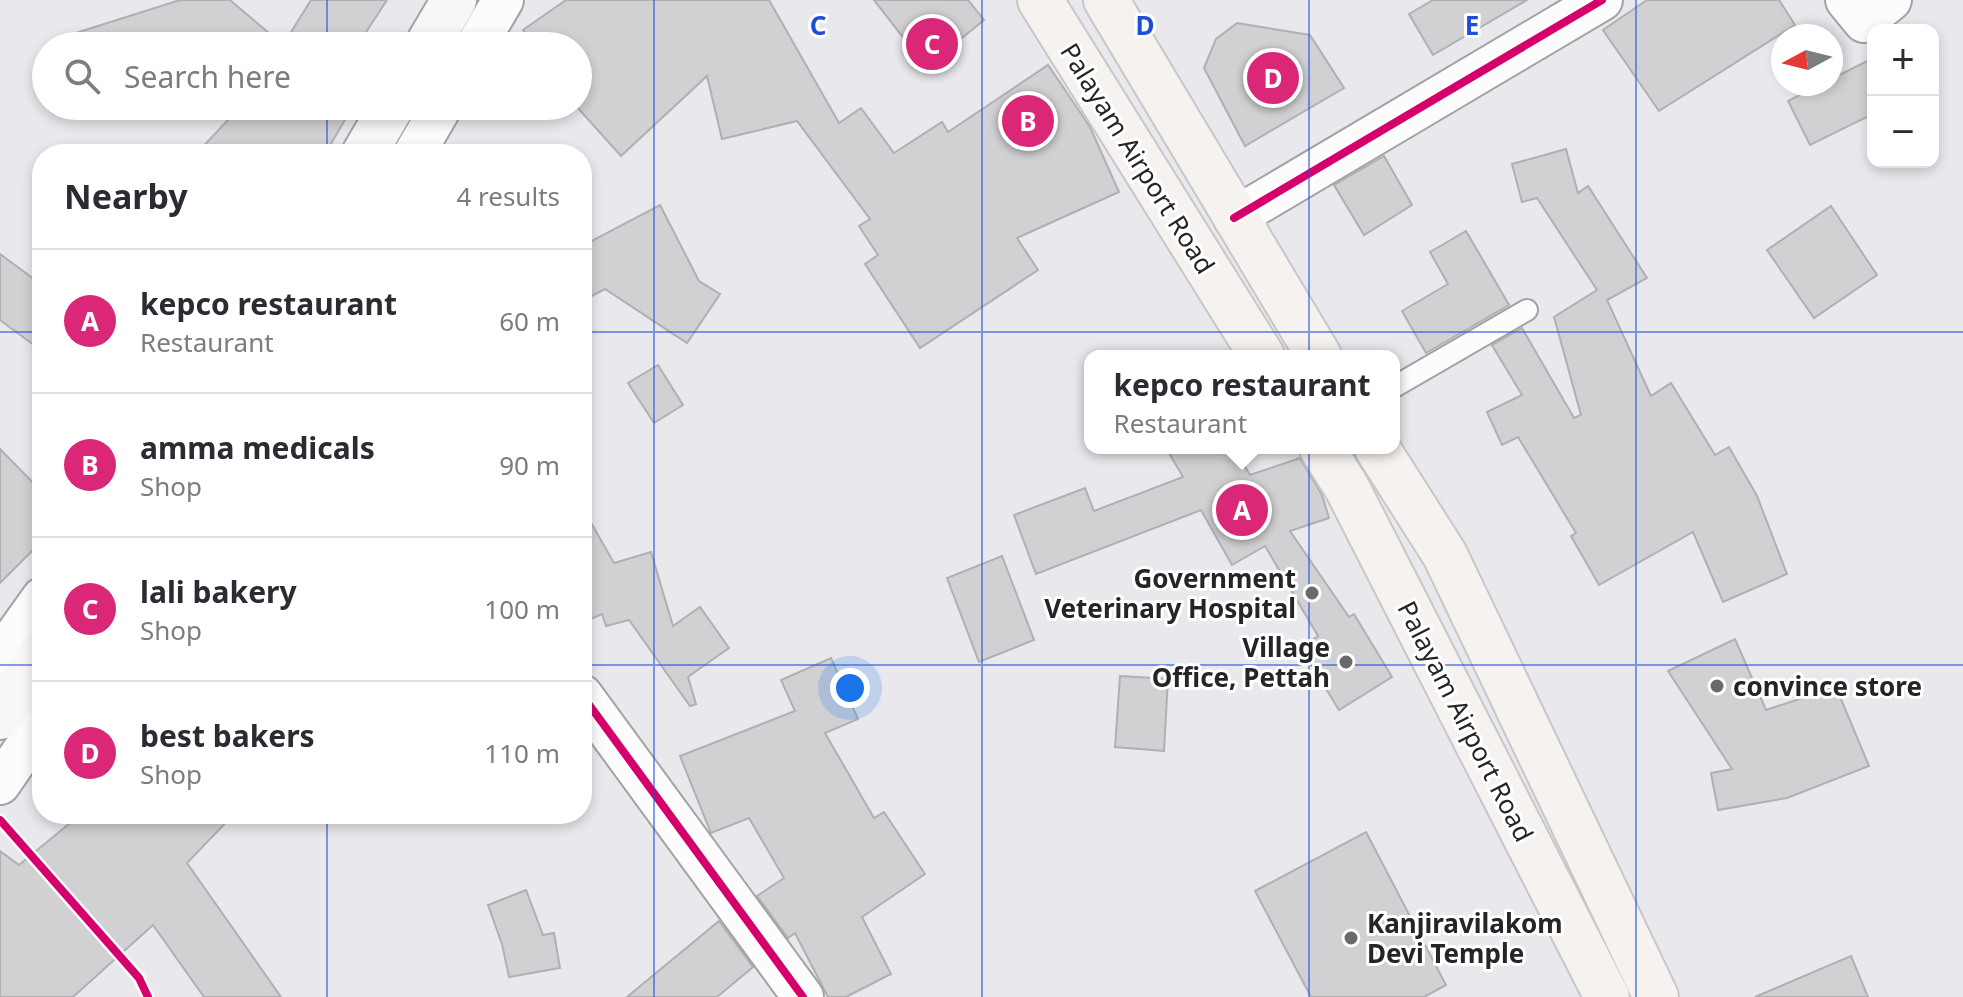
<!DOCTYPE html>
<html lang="en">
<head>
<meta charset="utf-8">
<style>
	body { margin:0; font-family:"Noto Sans",sans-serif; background:#f7f7f7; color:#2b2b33 }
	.controls { position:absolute; right:24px; top:24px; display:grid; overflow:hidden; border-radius:16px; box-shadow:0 4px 12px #0003 }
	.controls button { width:72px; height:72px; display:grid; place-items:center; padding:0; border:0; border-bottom:2px solid #e1e1e2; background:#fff; color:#2b2b33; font:40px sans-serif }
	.compass { position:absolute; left:1771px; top:24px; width:72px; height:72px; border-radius:50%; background:#fff; box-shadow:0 4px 12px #0003; rotate:263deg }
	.you { position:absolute; left:850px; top:688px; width:28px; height:28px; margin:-20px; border:6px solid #fff; border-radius:50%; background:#1a73e8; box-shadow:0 0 0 12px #1a73e833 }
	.badge { display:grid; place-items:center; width:52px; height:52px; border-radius:50%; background:#db2777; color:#fff; font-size:26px; font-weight:700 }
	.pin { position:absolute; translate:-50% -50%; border:4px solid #fff; box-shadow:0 2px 8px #0006 }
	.popup { position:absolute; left:1084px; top:350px; width:316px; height:104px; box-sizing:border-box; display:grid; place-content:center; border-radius:16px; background:#fff; filter:drop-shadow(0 2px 6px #0005); font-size:26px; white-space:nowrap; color:#7c7c81 }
	.popup b { font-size:30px; color:#2b2b33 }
	.popup::after { content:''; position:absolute; left:50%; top:100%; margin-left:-16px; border:16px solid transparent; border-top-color:#fff }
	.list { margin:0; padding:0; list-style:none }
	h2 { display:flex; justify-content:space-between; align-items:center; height:104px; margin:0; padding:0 32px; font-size:34px }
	h2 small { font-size:26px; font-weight:400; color:#7c7c81 }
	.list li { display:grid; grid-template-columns:52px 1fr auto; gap:24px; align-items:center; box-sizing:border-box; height:144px; padding:0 32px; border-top:2px solid #e1e1e2 }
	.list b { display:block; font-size:30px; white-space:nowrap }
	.list p { margin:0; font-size:26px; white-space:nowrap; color:#7c7c81 }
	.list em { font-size:26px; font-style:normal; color:#7c7c81 }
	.icon { flex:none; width:44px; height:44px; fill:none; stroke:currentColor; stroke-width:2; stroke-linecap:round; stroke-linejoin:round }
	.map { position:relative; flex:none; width:1963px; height:997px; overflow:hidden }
	.search { position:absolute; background:#fff; box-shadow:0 4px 12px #0003; left:32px; top:32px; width:560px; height:88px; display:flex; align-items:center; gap:20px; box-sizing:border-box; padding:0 28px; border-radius:44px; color:#7c7c81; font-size:30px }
	.panel { position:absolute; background:#fff; box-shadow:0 4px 12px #0003; left:32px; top:144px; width:560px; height:680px; border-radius:32px }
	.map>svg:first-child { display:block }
	.building { fill:#d1d1d4; stroke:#b0b0b3; stroke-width:2 }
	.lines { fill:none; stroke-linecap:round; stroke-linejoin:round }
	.service-casing { stroke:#a3a3a6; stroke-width:24 }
	.minor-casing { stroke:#a3a3a6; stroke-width:44 }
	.secondary-casing { stroke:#a3a3a6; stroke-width:48 }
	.primary-casing { stroke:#c7c7c9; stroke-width:48 }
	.service { stroke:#fcfcfc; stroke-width:20 }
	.minor { stroke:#fcfcfc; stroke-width:40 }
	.secondary { stroke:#f8f7f6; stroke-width:44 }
	.primary { stroke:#f6f2ef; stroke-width:44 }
	.cycleway-casing { stroke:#fff; stroke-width:13 }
	.cycleway { stroke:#d6006c; stroke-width:8 }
	.grid { fill:none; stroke:#1d4ed8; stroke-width:2; stroke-opacity:0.55 }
	.poi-dot { fill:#6a6a6d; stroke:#fff; stroke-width:3 }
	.labels { text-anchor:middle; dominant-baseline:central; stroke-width:6; stroke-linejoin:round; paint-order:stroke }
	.street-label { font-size:26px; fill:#252528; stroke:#fff }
	.poi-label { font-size:26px; font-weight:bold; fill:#252528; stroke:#fff; text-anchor:end }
	.grid-label { font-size:26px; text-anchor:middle; font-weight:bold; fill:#1d4ed8; stroke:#fff; stroke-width:6; stroke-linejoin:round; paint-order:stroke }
</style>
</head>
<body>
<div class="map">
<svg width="1963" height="997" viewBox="0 0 1963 997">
	<rect width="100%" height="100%" fill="#e9e9ed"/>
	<g class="building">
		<path d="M180,0H230L283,45L311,0H387L357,46H61L60,38Z"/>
		<path d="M566,0H769L839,123L861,108L894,153L942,122L948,132L1048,65L1090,127L1119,192L1017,238L1038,270L920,348L865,264L878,255L859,226L870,219L797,121L722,139L707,76L621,156L576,106L578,46H535L523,30Z"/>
		<path d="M874,0H968L984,20L926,67Z"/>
		<path d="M1433,0H1527L1433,55L1409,14Z"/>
		<path d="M1647,0H1779L1795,25L1659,111L1603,30Z"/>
		<path d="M1237,23L1310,35L1344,88L1245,146L1204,68L1216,39Z"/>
		<path d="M1873,58V114L1810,145L1788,101L1821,84H1831V79Z"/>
		<path d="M241,106H353L325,154H196Z"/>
		<path d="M1566,149L1578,193L1588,186L1647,278L1607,300L1651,396L1671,383L1715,455L1729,447L1757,496L1787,574L1723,602L1693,532L1599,585L1571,536L1576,533L1518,437L1502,445L1487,412L1522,395L1492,345L1522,328L1574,418L1581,415L1554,317L1597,290L1537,198L1522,202L1512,164Z"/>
		<path d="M1384,156L1412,205L1364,235L1334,185Z"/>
		<path d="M660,205L699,281L720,294L687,343L605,289L582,301V246Z"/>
		<path d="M1831,206L1877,275L1814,318L1767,250Z"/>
		<path d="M1466,231L1509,305L1426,353L1402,311L1448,284L1430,252Z"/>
		<path d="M0,254L42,285V351L0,320Z"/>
		<path d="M658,365L683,405L654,423L628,383Z"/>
		<path d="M1166,448H1234L1250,475L1300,458L1322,495L1329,518L1290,531L1349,617L1354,614L1392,677L1339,710L1301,648L1318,636L1265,546L1232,565L1201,510L1036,574L1014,515L1085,488L1094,511L1183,477Z"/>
		<path d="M0,449L42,492V541L0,583Z"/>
		<path d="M582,507L614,563L651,552L673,626L700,607L729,648L688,677L696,704L690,706L629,620L606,626L602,614L582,623Z"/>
		<path d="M1002,556L1034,640L979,662L947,578Z"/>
		<path d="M1735,639L1766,710L1836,687L1869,766L1787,798L1718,810L1711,773L1732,769L1668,671Z"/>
		<path d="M831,658L858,719L825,733L874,818L884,812L925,874L862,917L891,974L846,997H828L795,933L788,938L757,896L784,878L749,818L711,833L680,756L795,711L781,680Z"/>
		<path d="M1120,676L1168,679L1164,751L1115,747Z"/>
		<path d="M81,814H234L187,863L281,997H204L153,925L73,997H0V851L19,865Z"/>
		<path d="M1366,832L1446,985L1424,997H1311L1255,891Z"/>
		<path d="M526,890L543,935L554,933L560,968L509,977L502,944L488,905Z"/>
		<path d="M719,921L753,967L717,997H627Z"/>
		<path d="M1851,956L1868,997H1755Z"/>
	</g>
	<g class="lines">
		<defs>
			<path id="service" d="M1394,387L1527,310"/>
			<g id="minor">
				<path d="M1846,0L1864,22L1891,0"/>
				<path d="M476,46L503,0"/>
				<path d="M414,154L442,106"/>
				<path d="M1234,218L1602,0"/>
				<path d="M0,657L42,598"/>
				<path d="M582,695L803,997"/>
				<path d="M0,784L42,723"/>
			</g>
			<g id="secondary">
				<path d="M427,46L454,0"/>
				<path d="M364,154L392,106"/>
				<path d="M0,717L42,653"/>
			</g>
			<g id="primary">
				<path d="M1040,0L1262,356"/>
				<path d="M1106,0L1319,356"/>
				<path d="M1322,448L1347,488L1607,997"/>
				<path d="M1377,448L1445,555L1656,997"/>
			</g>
		</defs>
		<use href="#service" class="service-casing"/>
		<use href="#minor" class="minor-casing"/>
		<use href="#secondary" class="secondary-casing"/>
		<use href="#primary" class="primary-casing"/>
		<use href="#service" class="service"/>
		<use href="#minor" class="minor"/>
		<use href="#secondary" class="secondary"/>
		<use href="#primary" class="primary"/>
		<defs>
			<g id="cycleway">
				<path d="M1234,218L1602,0"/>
				<path d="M582,695L803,997"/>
				<path d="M0,820L139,978L148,997"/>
			</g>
		</defs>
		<use href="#cycleway" class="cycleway-casing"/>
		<use href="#cycleway" class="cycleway"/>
	</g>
	<path class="grid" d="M327,0V46M654,0V997M982,0V997M1309,0V997M1636,0V997M327,106V154M0,332H42M582,332H1963M0,665H42M582,665H1963M327,814V997"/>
	<g class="poi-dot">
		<circle cx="1312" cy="593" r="8"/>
		<circle cx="1346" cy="662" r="8"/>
		<circle cx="1717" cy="686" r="8"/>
		<circle cx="1351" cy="938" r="8"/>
	</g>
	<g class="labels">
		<g class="street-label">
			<text transform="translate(1138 158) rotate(58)">Palayam Airport Road</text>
			<text transform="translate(1466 721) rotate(63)">Palayam Airport Road</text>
		</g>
		<g class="poi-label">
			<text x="1296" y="578">Government<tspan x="1296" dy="30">Veterinary Hospital</tspan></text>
			<text x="1330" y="647">Village<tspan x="1330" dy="30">Office, Pettah</tspan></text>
			<text x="1733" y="686" text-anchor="start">convince store</text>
			<text x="1367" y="923" text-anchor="start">Kanjiravilakom<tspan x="1367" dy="30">Devi Temple</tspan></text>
		</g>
	</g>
	<g class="grid-label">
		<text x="818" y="35">C</text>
		<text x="1145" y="35">D</text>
		<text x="1472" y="35">E</text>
	</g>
</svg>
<div class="controls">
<button>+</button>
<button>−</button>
</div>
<svg class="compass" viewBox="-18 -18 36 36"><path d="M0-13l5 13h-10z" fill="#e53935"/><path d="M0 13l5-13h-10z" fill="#7c7c81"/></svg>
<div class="you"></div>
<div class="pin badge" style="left:1242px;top:510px">A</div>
<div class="popup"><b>kepco restaurant</b>Restaurant</div>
<div class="pin badge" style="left:1028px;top:121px">B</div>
<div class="pin badge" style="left:932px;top:44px">C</div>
<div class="pin badge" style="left:1273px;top:78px">D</div>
<div class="search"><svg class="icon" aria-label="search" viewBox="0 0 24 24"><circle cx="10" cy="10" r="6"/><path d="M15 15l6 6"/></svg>Search here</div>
<section class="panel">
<h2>Nearby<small>4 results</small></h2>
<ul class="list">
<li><span class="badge">A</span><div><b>kepco restaurant</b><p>Restaurant</p></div><em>60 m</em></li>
<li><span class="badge">B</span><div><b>amma medicals</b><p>Shop</p></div><em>90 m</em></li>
<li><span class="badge">C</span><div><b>lali bakery</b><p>Shop</p></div><em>100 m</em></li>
<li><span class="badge">D</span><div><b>best bakers</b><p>Shop</p></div><em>110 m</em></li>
</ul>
</section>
</div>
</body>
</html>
